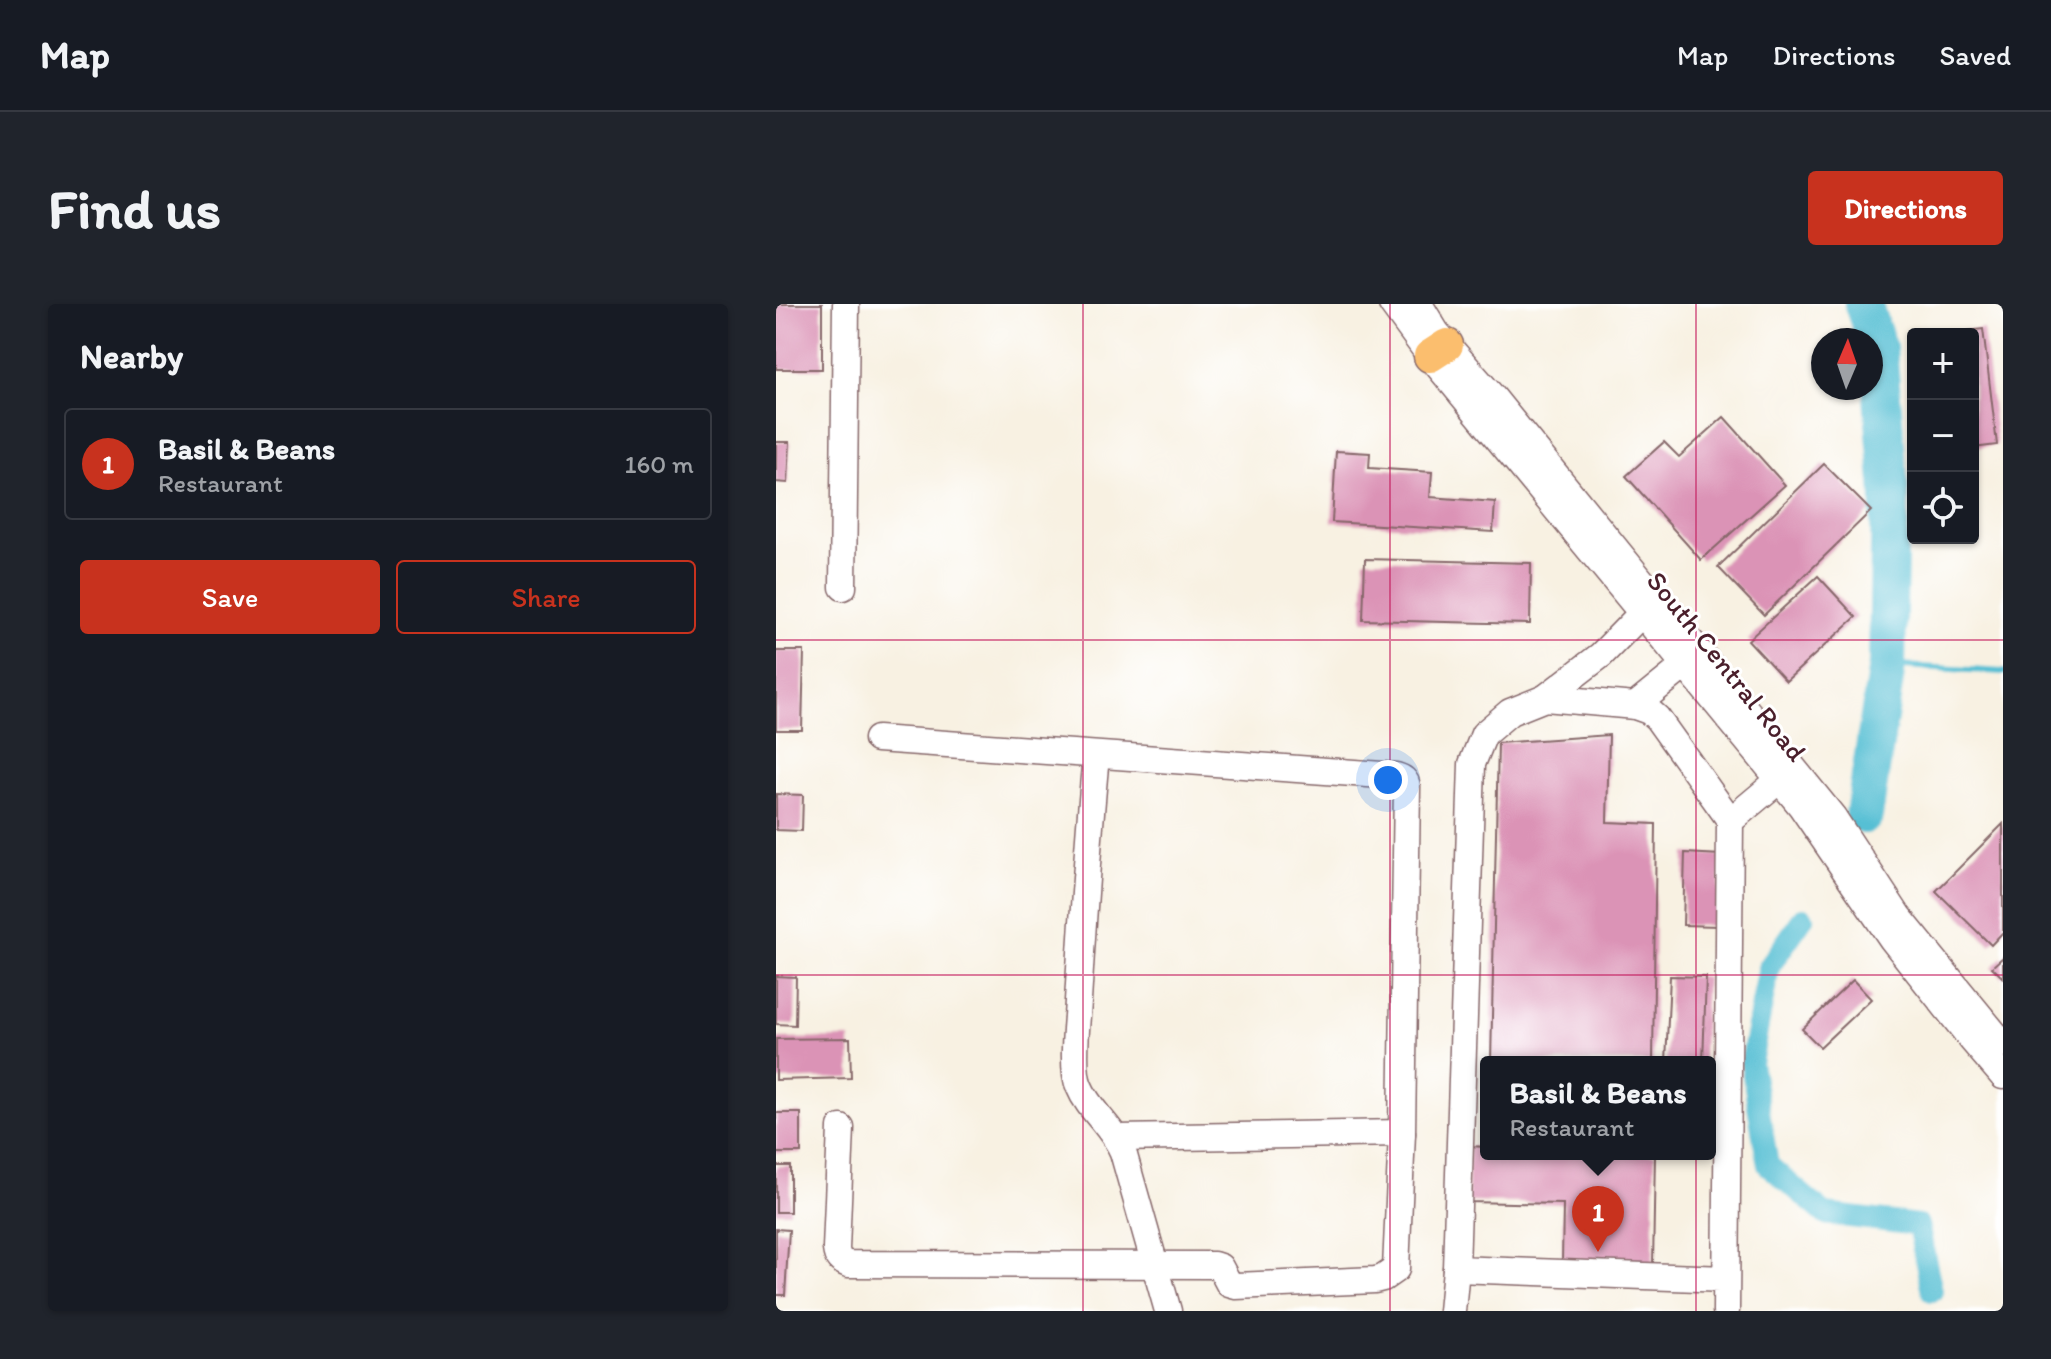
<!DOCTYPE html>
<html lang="en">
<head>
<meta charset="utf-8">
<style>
	body { margin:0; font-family:Itim,sans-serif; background:#20242c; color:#f1f3f6 }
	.controls { position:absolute; right:24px; top:24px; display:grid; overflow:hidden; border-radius:8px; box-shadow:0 2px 6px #0004 }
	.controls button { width:72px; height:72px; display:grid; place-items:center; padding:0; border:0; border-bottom:2px solid #363941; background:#171b24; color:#f1f3f6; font:40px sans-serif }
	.compass { position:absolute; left:1035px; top:24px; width:72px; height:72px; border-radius:50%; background:#171b24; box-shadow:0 2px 6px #0004; rotate:2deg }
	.you { position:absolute; left:612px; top:476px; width:28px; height:28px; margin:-20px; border:6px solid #fff; border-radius:50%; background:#1a73e8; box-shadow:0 0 0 12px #1a73e833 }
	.badge { display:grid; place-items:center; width:52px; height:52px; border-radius:50%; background:#c8321e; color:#fff; font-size:26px; font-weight:700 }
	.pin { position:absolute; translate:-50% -66px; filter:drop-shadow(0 2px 4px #0008) }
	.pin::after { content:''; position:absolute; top:42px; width:28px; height:24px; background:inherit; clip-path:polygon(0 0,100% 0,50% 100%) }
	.popup { position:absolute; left:704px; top:752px; width:236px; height:104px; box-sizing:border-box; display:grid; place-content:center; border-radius:8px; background:#171b24; filter:drop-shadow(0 2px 6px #0005); font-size:26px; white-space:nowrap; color:#9ea1a6 }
	.popup b { font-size:30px; color:#f1f3f6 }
	.popup::after { content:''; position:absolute; left:50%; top:100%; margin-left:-16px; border:16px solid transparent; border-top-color:#171b24 }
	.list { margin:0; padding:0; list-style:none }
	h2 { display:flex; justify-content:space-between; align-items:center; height:104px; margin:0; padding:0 32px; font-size:34px }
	h2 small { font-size:26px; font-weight:400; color:#9ea1a6 }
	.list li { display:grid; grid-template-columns:52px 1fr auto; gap:24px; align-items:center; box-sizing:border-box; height:112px; margin:0 16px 16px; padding:0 16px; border:2px solid #363941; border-radius:8px }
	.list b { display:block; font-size:30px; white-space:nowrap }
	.list p { margin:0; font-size:26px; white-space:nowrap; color:#9ea1a6 }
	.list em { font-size:26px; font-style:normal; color:#9ea1a6 }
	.actions { display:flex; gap:16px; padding:24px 32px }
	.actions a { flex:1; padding:18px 0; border:2px solid #c8321e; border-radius:8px; text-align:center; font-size:28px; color:#c8321e }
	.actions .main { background:#c8321e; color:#fff }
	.icon { flex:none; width:44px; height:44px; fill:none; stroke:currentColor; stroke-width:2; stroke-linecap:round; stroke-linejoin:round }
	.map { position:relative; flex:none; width:1227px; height:1007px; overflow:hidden; border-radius:8px }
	header { display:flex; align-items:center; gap:48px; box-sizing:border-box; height:112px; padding:0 40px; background:#171b24; border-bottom:2px solid #363941 }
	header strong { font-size:38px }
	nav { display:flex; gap:44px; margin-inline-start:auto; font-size:28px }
	.intro { display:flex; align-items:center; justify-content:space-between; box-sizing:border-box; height:192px; padding:0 48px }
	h1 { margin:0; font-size:56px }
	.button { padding:20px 36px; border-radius:8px; background:#c8321e; color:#fff; font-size:28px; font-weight:700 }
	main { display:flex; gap:48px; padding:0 48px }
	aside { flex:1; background:#171b24; border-radius:8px; box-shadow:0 2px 6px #0004 }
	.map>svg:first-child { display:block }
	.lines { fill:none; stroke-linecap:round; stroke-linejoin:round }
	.stream { stroke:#57bfd4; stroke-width:6 }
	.canal { stroke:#57bfd4; stroke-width:22 }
	.river { stroke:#57bfd4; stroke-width:38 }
	.building { fill:#db93b6 }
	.minor-casing { stroke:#87686b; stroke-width:29 }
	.major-casing { stroke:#87686b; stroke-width:35 }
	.minor { stroke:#fff; stroke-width:26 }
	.major { stroke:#fbbe6e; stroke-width:32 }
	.grid { fill:none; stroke:#c2185b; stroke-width:2; stroke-opacity:0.55 }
	.labels { text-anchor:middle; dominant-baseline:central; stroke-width:6; stroke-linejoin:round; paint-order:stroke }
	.street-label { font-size:28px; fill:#4a1f2b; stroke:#fff }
</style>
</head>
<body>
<header>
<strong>Map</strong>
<nav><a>Map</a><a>Directions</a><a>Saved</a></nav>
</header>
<div class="intro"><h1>Find us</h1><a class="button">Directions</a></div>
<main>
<aside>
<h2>Nearby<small></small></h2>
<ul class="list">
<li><span class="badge">1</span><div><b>Basil &amp; Beans</b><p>Restaurant</p></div><em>160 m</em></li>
</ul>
<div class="actions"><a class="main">Save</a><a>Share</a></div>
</aside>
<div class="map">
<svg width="1227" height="1007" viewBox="0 0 1227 1007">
	<rect width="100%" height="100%" fill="#fff"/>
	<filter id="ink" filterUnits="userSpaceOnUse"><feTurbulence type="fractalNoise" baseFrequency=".0125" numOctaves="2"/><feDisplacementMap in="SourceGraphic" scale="16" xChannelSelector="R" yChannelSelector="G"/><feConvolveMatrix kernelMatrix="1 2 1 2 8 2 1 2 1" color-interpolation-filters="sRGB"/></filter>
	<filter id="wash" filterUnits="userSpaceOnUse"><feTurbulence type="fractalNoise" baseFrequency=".006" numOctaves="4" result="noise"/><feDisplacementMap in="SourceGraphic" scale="32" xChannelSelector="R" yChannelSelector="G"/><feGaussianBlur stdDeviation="1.8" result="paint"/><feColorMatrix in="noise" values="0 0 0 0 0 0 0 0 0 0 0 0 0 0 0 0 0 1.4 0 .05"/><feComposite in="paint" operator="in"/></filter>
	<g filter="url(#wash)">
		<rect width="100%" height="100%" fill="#f8f1e2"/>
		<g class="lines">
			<path class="stream" d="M1111,361L1227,368"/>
			<path class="canal" d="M1027,614L993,663L975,759L992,861L1049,910L1142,921L1156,987"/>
			<path class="river" d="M1087,0L1102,44L1114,190L1111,361L1088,511"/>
		</g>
		<g id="blocks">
			<g class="building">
				<rect x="0" y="0" width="46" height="65"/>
				<path d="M1207,25L1221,141L1197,144V30H1183V28Z"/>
				<path d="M948,113L1009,181L925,256L850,172L888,138L903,153Z"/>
				<path d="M0,138H14L12,179L0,178Z"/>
				<path d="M560,147L594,149L593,164L656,168L654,193L719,198L717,228L556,218Z"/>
				<path d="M1048,160L1095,207L988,311L942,263Z"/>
				<path d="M589,255L755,259L754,320L587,316Z"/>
				<path d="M1042,272L1080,313L1010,377L972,336Z"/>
				<path d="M0,347H28L26,426H0Z"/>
				<path d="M833,431L831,518L880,520L877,758H715L722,439Z"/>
				<path d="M0,490L27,491L26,527L0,526Z"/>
				<path d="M1227,520V628L1215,641L1160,587Z"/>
				<path d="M909,549L945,551L942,622L907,621Z"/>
				<path d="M1227,653V674L1216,663Z"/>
				<path d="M0,672L20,673L19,721L0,720Z"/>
				<path d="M894,672L930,673L927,758H890Z"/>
				<path d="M1077,676L1095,695L1044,743L1026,725Z"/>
				<path d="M74,734L75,774L0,776V735Z"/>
				<rect x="0" y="809" width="25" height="40"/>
				<path d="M693,842L710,843V850H879L877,962L786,960L787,900L692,898Z"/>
				<rect x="0" y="862" width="14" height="46"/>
				<path d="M0,925L13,926L9,991H0Z"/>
			</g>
		</g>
	</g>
	<g filter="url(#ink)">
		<use href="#blocks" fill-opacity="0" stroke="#87686b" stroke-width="2"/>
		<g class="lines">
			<defs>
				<g id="minor">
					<path d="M616,0L654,52L1025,502L1116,635L1196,736L1227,772"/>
					<path d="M643,0L660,28L715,91L1057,513L1122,612L1227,740"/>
					<path d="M67,283L70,0"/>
					<path d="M769,394L825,351L866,309"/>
					<path d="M859,402L922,351"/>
					<path d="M101,435L620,472C627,474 630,476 631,483L626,829L342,834"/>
					<path d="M320,452C312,533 307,615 302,697C301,718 295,764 303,782C313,807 337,823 347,848L392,1007"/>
					<path d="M954,517L1003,476"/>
					<path d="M65,824L60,945C61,954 64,957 72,960L438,961L444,963L453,980L460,982L599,976L607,974L620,965L626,829"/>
					<path d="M676,1007L680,965"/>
					<path d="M950,1007L954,516L881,414L873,407L859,402L769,394L734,408L708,430L696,460L680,965L950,975"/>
				</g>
				<path id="major" d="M654,52L671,41"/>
			</defs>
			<use href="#minor" class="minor-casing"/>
			<use href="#major" class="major-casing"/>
			<use href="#minor" class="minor"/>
			<use href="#major" class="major"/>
		</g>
	</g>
	<path class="grid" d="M307,0V1007M614,0V1007M920,0V1007M0,336H1227M0,671H1227"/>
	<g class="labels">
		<g class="street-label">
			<text transform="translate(951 362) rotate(51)">South Central Road</text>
		</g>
	</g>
</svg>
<div class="controls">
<button>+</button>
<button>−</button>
<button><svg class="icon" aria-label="locate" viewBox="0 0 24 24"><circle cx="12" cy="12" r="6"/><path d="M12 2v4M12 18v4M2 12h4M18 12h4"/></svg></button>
</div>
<svg class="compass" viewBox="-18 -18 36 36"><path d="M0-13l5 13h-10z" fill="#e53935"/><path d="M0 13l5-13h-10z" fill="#9ea1a6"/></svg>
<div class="you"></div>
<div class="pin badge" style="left:822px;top:948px">1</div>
<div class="popup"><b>Basil &amp; Beans</b>Restaurant</div>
</div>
</main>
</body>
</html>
